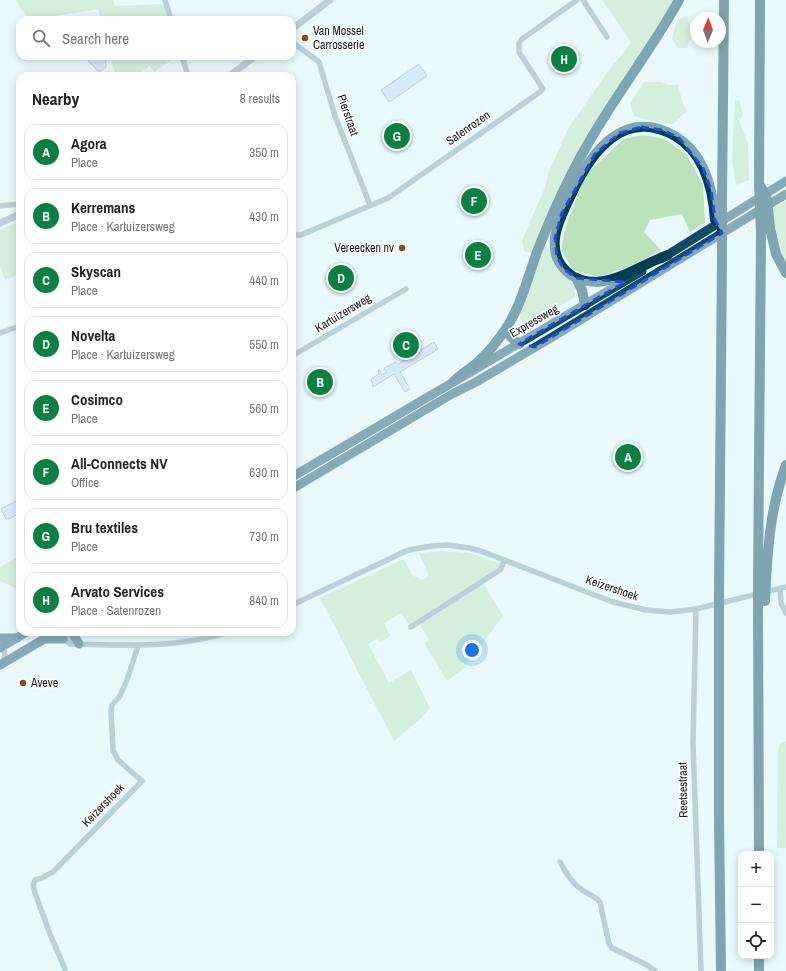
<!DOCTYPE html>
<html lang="en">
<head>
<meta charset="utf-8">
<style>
	body { margin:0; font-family:"Archivo Narrow",sans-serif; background:#f6f6f6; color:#222 }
	.controls { position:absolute; right:12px; bottom:12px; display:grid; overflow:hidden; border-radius:8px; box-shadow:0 2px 10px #0003 }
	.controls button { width:36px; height:36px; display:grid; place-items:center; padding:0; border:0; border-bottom:1px solid #e0e0e0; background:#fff; color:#222; font:20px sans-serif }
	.compass { position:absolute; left:690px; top:12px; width:36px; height:36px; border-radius:50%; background:#fff; box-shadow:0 2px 10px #0003; rotate:1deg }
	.you { position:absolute; left:472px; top:650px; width:14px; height:14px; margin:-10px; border:3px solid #fff; border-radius:50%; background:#1a73e8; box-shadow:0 0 0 6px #1a73e833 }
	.badge { display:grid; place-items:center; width:26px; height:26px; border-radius:50%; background:#0b8043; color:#fff; font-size:13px; font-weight:700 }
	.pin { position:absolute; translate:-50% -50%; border:2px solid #fff; box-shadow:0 1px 4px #0006 }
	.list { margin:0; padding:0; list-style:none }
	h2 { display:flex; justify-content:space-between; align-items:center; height:52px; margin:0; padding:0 16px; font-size:17px }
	h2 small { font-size:13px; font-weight:400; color:#767676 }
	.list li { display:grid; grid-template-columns:26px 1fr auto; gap:12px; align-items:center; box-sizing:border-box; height:56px; margin:0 8px 8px; padding:0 8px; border:1px solid #e0e0e0; border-radius:12px }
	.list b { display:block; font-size:15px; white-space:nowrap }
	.list p { margin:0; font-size:13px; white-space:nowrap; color:#767676 }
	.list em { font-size:13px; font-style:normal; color:#767676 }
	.icon { flex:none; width:22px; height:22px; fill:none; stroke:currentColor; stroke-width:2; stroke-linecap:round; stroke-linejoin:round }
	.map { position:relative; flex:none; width:786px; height:971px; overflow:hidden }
	.search { position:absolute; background:#fff; box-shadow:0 2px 10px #0003; left:16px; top:16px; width:280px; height:44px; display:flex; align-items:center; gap:10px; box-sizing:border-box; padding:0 14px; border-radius:12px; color:#767676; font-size:15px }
	.panel { position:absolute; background:#fff; box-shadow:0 2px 10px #0003; left:16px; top:72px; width:280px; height:564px; border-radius:12px }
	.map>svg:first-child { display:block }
	.green { fill:#bce2ba }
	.water { fill:#c0d5f6; stroke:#8c9db4 }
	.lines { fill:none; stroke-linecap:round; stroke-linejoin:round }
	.minor { stroke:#84a0af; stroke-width:5.5 }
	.tertiary { stroke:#84a0af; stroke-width:7 }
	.trunk { stroke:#104c64; stroke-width:9 }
	.motorway { stroke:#013f56; stroke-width:10 }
	.motorway-bridge { stroke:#013f56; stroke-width:10 }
	.marked { fill:none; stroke:#1d4ed8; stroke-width:3; stroke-dasharray:8 5; stroke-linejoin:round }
	.poi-dot { fill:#8b4c13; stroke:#fff; stroke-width:1.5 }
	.labels { text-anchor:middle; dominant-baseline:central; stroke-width:3; stroke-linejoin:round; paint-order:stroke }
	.poi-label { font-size:12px; fill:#141a1b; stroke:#fff; text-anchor:start }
	.street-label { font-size:12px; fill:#141a1b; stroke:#fff }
</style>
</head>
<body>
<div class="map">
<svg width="786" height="971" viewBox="0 0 786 971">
	<rect width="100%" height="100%" fill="#e8fafb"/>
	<g class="green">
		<path d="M16,0H113L115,6L163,4L168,20H101L98,9L43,18L41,17H28L21,9Z"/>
		<path d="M602,0H675L645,48L532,253L524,251L522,241L545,187L548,174L568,129L611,67L622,55L631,42Z"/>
		<path d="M687,16L692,34L687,48H678L672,39L677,20Z"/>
		<path d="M110,56H169L170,61L154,72L150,66L136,76H116Z"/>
		<path d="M644,82H661L669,85H678L682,101L687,111L673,124L655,122L634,116L630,104Z"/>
		<path d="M739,100L743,114L739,121L748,143L749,180L736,185L732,161L735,101Z"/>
		<path d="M643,135L665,139L687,155L703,185L705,223L690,232L682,214L650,220L644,232L661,250L632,266L598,277L573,270L561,250L565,229L585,175L624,139Z"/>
		<path d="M786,200V265L776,242L773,209Z"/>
		<path d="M20,221V274L5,280L0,266V230Z"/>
		<path d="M545,246C552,251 552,260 555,266C560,276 569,279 576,286L575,295L573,298C561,305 536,323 523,324L520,319V312L543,250Z"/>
		<path d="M442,551L469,553L501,564L491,574L410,626L401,613L384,623L390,636L380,643L377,639L368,644L389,683L411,670L430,708L419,720L394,741L320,598L404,559L412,575L422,580L429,576L419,553Z"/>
		<path d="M20,556V590L0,581V567Z"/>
		<path d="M483,583L503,616L463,669L447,681L424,643L429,640L420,625Z"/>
		<path d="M785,741L786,742V848H777L778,750L780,744Z"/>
	</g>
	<g class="water">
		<path d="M83,56H105L106,67L101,71H98Z"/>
		<path d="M419,64L427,76L389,102L381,90Z"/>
		<path d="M434,342L438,349L400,372L410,389L405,392L394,374L373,387L371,379L379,374L378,370H380L382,375L386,372L384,368L396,362L398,364Z"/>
		<path d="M16,501L20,505V513L9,519H6L1,509Z"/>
	</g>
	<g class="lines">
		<g class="minor">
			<path d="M165,0L171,20"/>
			<path d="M583,0L607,37"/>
			<path d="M292,42L319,62L335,116L370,205"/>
			<path d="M182,56L188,76"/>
			<path d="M0,206L20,204"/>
			<path d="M292,235H301L388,198L540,92L543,89L519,52V43L522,39L577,0"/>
			<path d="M0,333L20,326"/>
			<path d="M292,356L406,289"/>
			<path d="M780,588L781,603L786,613"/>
			<path d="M292,605L406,551L414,549L432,546L447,545L469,548L481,551L613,602L646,610L671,612L696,609L786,587"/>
			<path d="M696,609L693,743L701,971"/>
			<path d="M411,627L500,570L505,560"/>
			<path d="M65,632L71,639L77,643"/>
			<path d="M61,637L70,644C124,645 177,649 229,632"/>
			<path d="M3,646L5,655L3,663"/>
			<path d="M560,862C565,872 572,883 582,890C588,894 595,896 600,902L609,944L612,948L647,965L655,971"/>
			<path d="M65,969L50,934L34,890L33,885L35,880L42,878L53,872L142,781L118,760L113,750L111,711L112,705L120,696L127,680L138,646"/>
		</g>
		<g class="tertiary">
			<path d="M292,29L330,0"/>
			<path d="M229,76L256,56"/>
			<path d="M0,223L20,214"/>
		</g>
		<g class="trunk">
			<path d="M661,259L786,181"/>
			<path d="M292,477L642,271"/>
			<path d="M292,489L452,394L476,382L549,339L786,194"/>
			<path d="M73,632L75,637L79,644"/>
			<path d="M0,638H17"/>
			<path d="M44,639H63"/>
			<path d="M0,648L27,632"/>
			<path d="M0,665L56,632"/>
		</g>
		<g class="motorway">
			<path d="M759,184L760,0"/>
			<path d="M722,200L724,0"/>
			<path d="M770,228L776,254L786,273"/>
			<path d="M668,255C645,263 622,280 597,282C587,282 574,279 566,271C543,248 560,218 572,193C591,152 624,107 675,136C704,153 713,189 715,220"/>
			<path d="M576,278L582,290L585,305"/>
			<path d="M507,327L510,336L519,344"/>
			<path d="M454,381C462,373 472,368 480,360C490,351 499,339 507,327C521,305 528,277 537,252C550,219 564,187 581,156C610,102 649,54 679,0"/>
			<path d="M766,581C768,542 772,502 786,465"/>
			<path d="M758,583L761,233"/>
			<path d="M719,593L722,256"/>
			<path d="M758,603L759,854"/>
			<path d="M719,613V819L721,971"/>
			<path d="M759,971V956"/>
		</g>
		<g class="motorway-bridge">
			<path d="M759,184L761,233"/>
			<path d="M761,187L767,199L770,228"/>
			<path d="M722,256V200"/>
			<path d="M765,601L766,581"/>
			<path d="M758,603V583"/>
			<path d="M719,613V593"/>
		</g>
	</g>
	<path d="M0 0H786V971H0ZM641,127L662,130L679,138L703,168L711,190L715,220L722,233L535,347L519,344L625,282L576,278L564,269L557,257L555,238L562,213L595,154L620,133Z" fill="#e8fafb" fill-opacity=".55" fill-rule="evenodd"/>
	<path class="marked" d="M641,127L662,130L679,138L703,168L711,190L715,220L722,233L535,347L519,344L625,282L576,278L564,269L557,257L555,238L562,213L595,154L620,133Z"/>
	<g class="poi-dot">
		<circle cx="305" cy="38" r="4"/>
		<circle cx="402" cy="248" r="4"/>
		<circle cx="23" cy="683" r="4"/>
	</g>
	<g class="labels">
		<g class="poi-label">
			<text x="313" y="31">Van Mossel<tspan x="313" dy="14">Carrosserie</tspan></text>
			<text x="394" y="248" text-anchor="end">Vereecken nv</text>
			<text x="31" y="683">Aveve</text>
		</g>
		<g class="street-label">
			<text transform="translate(348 115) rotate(71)">Pierstraat</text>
			<text transform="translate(468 128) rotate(-35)">Satenrozen</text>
			<text transform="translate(343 313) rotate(-31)">Kartuizersweg</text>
			<text transform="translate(534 321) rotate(-30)">Expressweg</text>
			<text transform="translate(612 588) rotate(19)">Keizershoek</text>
			<text transform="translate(683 790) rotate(-91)">Reetsestraat</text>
			<text transform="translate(103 805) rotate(-46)">Keizershoek</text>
		</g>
	</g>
</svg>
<div class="controls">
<button>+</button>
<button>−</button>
<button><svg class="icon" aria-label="locate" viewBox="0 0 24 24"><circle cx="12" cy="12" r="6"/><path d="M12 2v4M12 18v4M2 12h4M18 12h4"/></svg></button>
</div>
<svg class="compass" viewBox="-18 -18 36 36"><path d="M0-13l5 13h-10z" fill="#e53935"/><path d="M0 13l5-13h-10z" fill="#767676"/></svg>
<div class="you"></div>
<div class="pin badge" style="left:628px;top:457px">A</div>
<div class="pin badge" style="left:320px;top:382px">B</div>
<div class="pin badge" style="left:406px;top:345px">C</div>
<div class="pin badge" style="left:341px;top:278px">D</div>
<div class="pin badge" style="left:478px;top:255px">E</div>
<div class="pin badge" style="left:474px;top:201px">F</div>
<div class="pin badge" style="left:397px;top:136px">G</div>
<div class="pin badge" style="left:564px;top:59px">H</div>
<div class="search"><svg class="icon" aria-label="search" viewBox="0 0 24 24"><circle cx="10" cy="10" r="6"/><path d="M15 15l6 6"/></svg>Search here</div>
<section class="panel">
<h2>Nearby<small>8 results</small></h2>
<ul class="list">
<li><span class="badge">A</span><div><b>Agora</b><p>Place</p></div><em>350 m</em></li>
<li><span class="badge">B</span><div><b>Kerremans</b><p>Place · Kartuizersweg</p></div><em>430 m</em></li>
<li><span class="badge">C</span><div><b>Skyscan</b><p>Place</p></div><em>440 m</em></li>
<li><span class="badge">D</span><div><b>Novelta</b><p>Place · Kartuizersweg</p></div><em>550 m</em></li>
<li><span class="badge">E</span><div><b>Cosimco</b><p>Place</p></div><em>560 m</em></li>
<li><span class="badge">F</span><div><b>All-Connects NV</b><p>Office</p></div><em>630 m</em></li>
<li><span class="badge">G</span><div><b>Bru textiles</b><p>Place</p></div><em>730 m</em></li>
<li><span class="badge">H</span><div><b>Arvato Services</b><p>Place · Satenrozen</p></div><em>840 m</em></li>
</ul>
</section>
</div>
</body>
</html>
